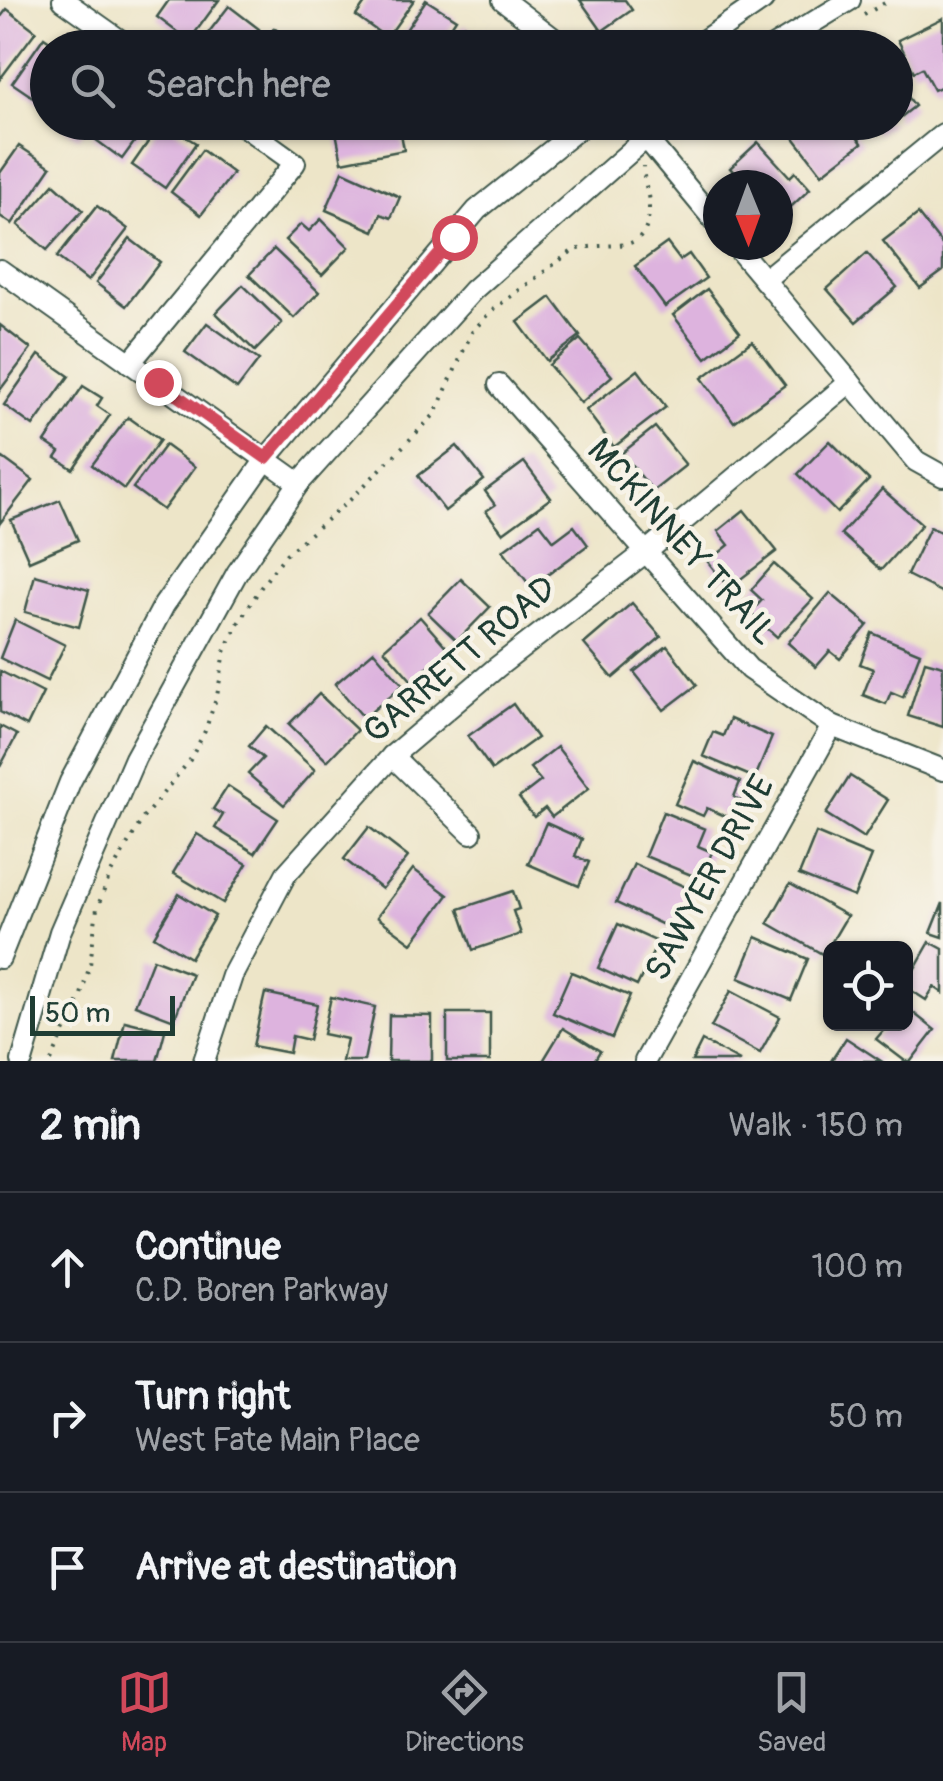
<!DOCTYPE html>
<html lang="en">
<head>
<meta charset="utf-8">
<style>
	body { margin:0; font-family:Pangolin,sans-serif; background:#242831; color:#f1f3f6 }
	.controls { position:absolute; right:30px; bottom:30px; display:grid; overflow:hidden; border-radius:15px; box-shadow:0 2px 8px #0004 }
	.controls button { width:90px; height:90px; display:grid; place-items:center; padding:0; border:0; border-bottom:2px solid #363941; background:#171b24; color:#f1f3f6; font:50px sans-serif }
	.compass { position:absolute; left:703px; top:170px; width:90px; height:90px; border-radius:50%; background:#171b24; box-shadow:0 2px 8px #0004; rotate:179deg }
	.scale { position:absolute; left:30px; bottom:25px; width:145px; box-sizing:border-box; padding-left:10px; border:5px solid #1f3d34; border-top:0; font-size:28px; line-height:35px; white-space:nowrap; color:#1f3d34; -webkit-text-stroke:8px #f7f3e8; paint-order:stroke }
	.stop { position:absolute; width:30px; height:30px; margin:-22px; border:8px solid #d1495b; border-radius:50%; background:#fff }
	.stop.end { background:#d1495b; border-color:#fff; box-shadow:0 2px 10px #0008 }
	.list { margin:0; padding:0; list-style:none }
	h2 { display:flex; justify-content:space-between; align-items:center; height:130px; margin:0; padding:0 40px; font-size:42px }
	h2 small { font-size:32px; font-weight:400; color:#9ea1a6 }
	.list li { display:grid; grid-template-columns:65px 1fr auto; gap:30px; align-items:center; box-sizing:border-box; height:150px; padding:0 40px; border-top:2px solid #363941 }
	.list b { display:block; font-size:38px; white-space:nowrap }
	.list p { margin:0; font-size:32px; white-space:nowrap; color:#9ea1a6 }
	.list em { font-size:32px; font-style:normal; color:#9ea1a6 }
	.icon { flex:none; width:55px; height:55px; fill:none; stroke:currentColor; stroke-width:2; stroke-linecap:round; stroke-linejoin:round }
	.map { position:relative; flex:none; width:943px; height:1061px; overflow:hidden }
	.search { position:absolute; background:#171b24; box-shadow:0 2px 8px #0004; left:30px; right:30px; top:30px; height:110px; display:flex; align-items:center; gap:25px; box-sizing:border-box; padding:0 35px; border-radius:55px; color:#9ea1a6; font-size:38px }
	.sheet { height:580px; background:#171b24 }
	nav { display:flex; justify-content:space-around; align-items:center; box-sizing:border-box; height:140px; border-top:2px solid #363941; background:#171b24; font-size:28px; color:#9ea1a6 }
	nav a { display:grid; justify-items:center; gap:5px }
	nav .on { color:#d1495b }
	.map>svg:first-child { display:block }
	.building { fill:#ddb3de }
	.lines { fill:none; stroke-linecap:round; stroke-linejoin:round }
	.minor-casing { stroke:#3e564a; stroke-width:24 }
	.path { stroke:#3e564a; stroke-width:4; stroke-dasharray:2.5 8; stroke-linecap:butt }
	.minor { stroke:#fff; stroke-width:20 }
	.route { stroke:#d1495b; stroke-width:12 }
	.labels { text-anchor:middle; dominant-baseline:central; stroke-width:9; stroke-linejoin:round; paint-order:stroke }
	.street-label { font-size:35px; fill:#1f3d34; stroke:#f7f3e8 }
</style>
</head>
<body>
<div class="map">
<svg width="943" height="1061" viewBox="0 0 943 1061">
	<rect width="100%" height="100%" fill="#f7f3e8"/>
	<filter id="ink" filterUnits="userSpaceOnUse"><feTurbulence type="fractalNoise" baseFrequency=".01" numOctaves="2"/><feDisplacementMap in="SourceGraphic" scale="20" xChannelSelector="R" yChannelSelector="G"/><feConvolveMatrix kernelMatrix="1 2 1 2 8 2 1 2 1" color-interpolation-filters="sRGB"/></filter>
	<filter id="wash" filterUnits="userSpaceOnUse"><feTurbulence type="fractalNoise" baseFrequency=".0048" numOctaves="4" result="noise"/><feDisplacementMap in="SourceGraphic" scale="40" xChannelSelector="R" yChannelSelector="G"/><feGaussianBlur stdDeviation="2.25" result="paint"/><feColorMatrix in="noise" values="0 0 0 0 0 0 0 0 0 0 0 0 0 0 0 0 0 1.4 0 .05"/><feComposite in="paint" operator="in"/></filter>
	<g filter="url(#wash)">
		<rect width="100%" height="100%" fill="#ede5c8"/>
		<g id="blocks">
			<g class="building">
				<path d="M169,0H219L189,41L157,17Z"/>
				<path d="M367,0H414L387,38L356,16Z"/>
				<path d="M426,0L456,19L437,48H394Z"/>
				<path d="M580,0H625L632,10L602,31Z"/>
				<path d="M229,6L259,29L245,48H202L199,45Z"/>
				<path d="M7,9L36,31L0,79V18Z"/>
				<path d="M943,18V86L934,90L922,68L914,72L898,40Z"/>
				<path d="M464,25L487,40L482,48H449Z"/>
				<path d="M274,28L300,48H260Z"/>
				<path d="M44,37L60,48H48V97L43,104L12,83Z"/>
				<path d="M896,81L915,106L896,121Z"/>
				<path d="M56,122H89L79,138Z"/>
				<path d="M102,122H149L122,159L92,137Z"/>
				<path d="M162,122L196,143L165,188L132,165Z"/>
				<path d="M334,122H399L404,150L342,162Z"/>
				<path d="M782,122H846L862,143L822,174Z"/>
				<path d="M869,122H893L878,134Z"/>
				<path d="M758,142L790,177L795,172L810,189L778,219V185H746L730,168Z"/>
				<path d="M19,146L51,167L12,224L0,216V173Z"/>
				<path d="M202,150L233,173L201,215L171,192Z"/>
				<path d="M343,171L400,197L391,218L381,214L374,231L326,210Z"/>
				<path d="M54,184L83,210L47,250L18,225Z"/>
				<path d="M97,206L128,229L88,281L57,257Z"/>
				<path d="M918,214L943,246V271L920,288L883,241Z"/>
				<path d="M321,219L349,247L322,275L285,240L301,224L309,231Z"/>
				<path d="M130,239L160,262L126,306L96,283Z"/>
				<path d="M667,243L680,260L689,254L706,278L665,307L635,266Z"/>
				<path d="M274,249L319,292L294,318L249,275Z"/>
				<path d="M867,253L897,287L856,322L827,289Z"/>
				<path d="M243,285L282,323L255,351L216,313Z"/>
				<path d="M707,289L740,332L706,358L673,315Z"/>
				<path d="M551,297L580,336L547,361L518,322Z"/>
				<path d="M207,323L259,360L237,389L185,352Z"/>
				<path d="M0,325L31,349L0,390Z"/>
				<path d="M580,339L612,376L581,403L549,365Z"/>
				<path d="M752,341L785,385L734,422L702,378Z"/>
				<path d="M39,355L69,376L33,426L4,405Z"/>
				<path d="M638,370L666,407L614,447L586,410Z"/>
				<path d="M83,386L102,398L97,406L110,415L73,469L56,458L60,452L45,442Z"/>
				<path d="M128,417L160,440L124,489L92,465Z"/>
				<path d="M655,427L686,465L653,491L622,453Z"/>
				<path d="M830,441L869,480L837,513L798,474Z"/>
				<path d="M165,445L195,467L163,510L133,488Z"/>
				<path d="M457,446L484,480L445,511L418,476Z"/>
				<path d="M3,458L33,480L0,523V462Z"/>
				<path d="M524,462L551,498L503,533L486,511L495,505L485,491Z"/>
				<path d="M882,489L922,524L881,570L841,534Z"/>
				<path d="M60,500L78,540L29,561L11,520Z"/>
				<path d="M744,510L777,551L738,581L732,573L723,581L708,562L729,545L718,531Z"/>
				<path d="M540,523L554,541L574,526L588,545L531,587L503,550Z"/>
				<path d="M930,527L943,533V593L907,575Z"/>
				<path d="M774,564L813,599L777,637L750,613L762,600L751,590Z"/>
				<path d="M35,575L89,590L79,627L25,612Z"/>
				<path d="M461,579L490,607L457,641L428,613Z"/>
				<path d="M830,593L868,625L840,659L830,651L816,667L788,643Z"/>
				<path d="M632,603L661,637L613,678L584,644Z"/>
				<path d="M420,617L448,649L412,681L384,649Z"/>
				<path d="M15,620L65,645L47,681L0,658Z"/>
				<path d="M872,633L920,653L903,697L891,692L886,704L863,695L873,669L860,664Z"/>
				<path d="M667,646L697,685L664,710L634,672Z"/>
				<path d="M374,651L403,685L364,718L335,684Z"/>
				<path d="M925,661L943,666V727L908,716Z"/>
				<path d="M0,671L43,693L27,726L0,712Z"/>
				<path d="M319,694L357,730L327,761L289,724Z"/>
				<path d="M513,704L537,738L492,770L468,736Z"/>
				<path d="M730,719L772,737L755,778L703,756L713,732L723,736Z"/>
				<path d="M0,726L17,735L0,767Z"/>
				<path d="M266,726L315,770L284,805L248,774L263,758L249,746Z"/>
				<path d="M557,747L589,788L552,817L545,808L534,817L519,798L541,781L530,768Z"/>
				<path d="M694,761L740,782L734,797L740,800L732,819L707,808L703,816L675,804Z"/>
				<path d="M850,776L888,800L864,838L826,814Z"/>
				<path d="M228,786L278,819L255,853L215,828L223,815L213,809Z"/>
				<path d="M663,812L705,829L698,846L712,852L701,879L645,856Z"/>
				<path d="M546,823L582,839L575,856L589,862L579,886L528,864Z"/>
				<path d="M369,827L408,857L382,889L344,859Z"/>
				<path d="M816,833L871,856L854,897L799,875Z"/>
				<path d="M197,834L247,864L223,903L173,873Z"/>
				<path d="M634,864L690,889L672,929L616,903Z"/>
				<path d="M413,869L448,895L412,943L377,917Z"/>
				<path d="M790,884L847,916L824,955L768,923Z"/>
				<path d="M513,891L519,909L513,911L521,934L473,950L459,909Z"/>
				<path d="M179,894L215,916L190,958L154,936Z"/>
				<path d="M943,903V937L931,933Z"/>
				<path d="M618,924L658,942L637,986L598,968Z"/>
				<path d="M756,937L808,959L791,1000L739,978Z"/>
				<path d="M930,942L943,949V993L934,987L926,1000L906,987V984Z"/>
				<path d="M153,959L192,974L174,1020L135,1005Z"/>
				<path d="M571,972L630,996L612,1038L553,1013Z"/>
				<path d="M731,991L780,1017L760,1053L711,1027Z"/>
				<path d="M265,993L317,1004L309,1040L292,1036L289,1053L253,1046Z"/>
				<path d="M331,997L375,1007L364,1061H342L347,1039L323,1034Z"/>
				<path d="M906,1007L935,1030L911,1061H905L876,1039L889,1024H906Z"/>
				<rect x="447" y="1013" width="43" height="48"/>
				<path d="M389,1015L432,1016V1061H388Z"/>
				<path d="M125,1021L165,1031L157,1061H115Z"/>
				<path d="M563,1028L600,1051L594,1061H543Z"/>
				<path d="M846,1038L881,1061H831Z"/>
				<path d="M702,1041L740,1061H692Z"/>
			</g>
		</g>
	</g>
	<g filter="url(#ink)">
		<use href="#blocks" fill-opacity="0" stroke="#3e564a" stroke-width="2.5"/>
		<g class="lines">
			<defs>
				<g id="minor">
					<path d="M63,0L131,48"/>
					<path d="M503,0L566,48"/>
					<path d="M693,48L763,0"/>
					<path d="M771,48L850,0"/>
					<path d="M633,122L718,225"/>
					<path d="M735,245L916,461L943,476"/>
					<path d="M0,270L299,483"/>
					<path d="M764,280L943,134"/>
					<path d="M130,363L295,163L238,122"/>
					<path d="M499,385L749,669L832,726L943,770"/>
					<path d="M392,756L471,833"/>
					<path d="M0,958L70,782L164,605L267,458L477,210L587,122"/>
					<path d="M22,1061L60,932L135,758L237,573L299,483L473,290L664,122"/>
					<path d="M204,1061L232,976L286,874L392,756L496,668L646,552L850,382"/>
					<path d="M645,1061L832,726"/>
				</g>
			</defs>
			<use href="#minor" class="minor-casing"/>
			<g class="path">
				<path d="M864,15L890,0"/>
				<path d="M816,48L835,34"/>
				<path d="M678,139L701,140L721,122"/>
				<path d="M51,1061L80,998L90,965L97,908L110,875L143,818L190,760L205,731L217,696L225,652L237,625L263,584L286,554L350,500L435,414L472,332L491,311L571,252C606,236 650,263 649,206C649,193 643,178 643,166"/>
			</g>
			<use href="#minor" class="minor"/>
		</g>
	</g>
	<g class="lines" filter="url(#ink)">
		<path class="route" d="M158,382L266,458L454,237"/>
	</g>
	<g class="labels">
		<g class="street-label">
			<text transform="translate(682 542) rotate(48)">MCKINNEY TRAIL</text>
			<text transform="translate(460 660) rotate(-40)">GARRETT ROAD</text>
			<text transform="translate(710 878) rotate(-61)">SAWYER DRIVE</text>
		</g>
	</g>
</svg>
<div class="controls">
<button><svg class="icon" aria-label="locate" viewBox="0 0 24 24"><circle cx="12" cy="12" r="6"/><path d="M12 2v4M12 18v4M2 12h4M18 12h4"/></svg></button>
</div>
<svg class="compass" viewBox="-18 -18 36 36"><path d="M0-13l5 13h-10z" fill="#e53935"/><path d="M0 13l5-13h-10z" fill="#9ea1a6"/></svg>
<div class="scale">50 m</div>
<div class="stop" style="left:454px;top:237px"></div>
<div class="stop end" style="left:158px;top:382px"></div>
<div class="search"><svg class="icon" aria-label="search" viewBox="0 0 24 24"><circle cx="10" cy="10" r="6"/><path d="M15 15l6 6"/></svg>Search here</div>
</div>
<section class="sheet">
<h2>2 min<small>Walk · 150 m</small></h2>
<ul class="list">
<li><svg class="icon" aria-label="ahead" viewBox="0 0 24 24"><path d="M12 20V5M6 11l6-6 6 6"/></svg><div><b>Continue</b><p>C.D. Boren Parkway</p></div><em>100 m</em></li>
<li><svg class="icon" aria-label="right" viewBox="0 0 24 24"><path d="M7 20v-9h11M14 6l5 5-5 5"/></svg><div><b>Turn right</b><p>West Fate Main Place</p></div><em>50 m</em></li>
<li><svg class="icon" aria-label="arrive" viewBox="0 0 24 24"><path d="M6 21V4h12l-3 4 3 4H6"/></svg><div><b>Arrive at destination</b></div></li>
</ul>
</section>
<nav>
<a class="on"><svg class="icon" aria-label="map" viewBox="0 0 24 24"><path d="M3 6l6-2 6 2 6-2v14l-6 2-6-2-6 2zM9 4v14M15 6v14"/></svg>Map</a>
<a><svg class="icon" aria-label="directions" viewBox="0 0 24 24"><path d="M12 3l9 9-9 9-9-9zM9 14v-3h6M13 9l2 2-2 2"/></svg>Directions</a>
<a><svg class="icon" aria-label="saved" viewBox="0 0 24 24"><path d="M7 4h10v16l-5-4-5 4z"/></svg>Saved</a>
</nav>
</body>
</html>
